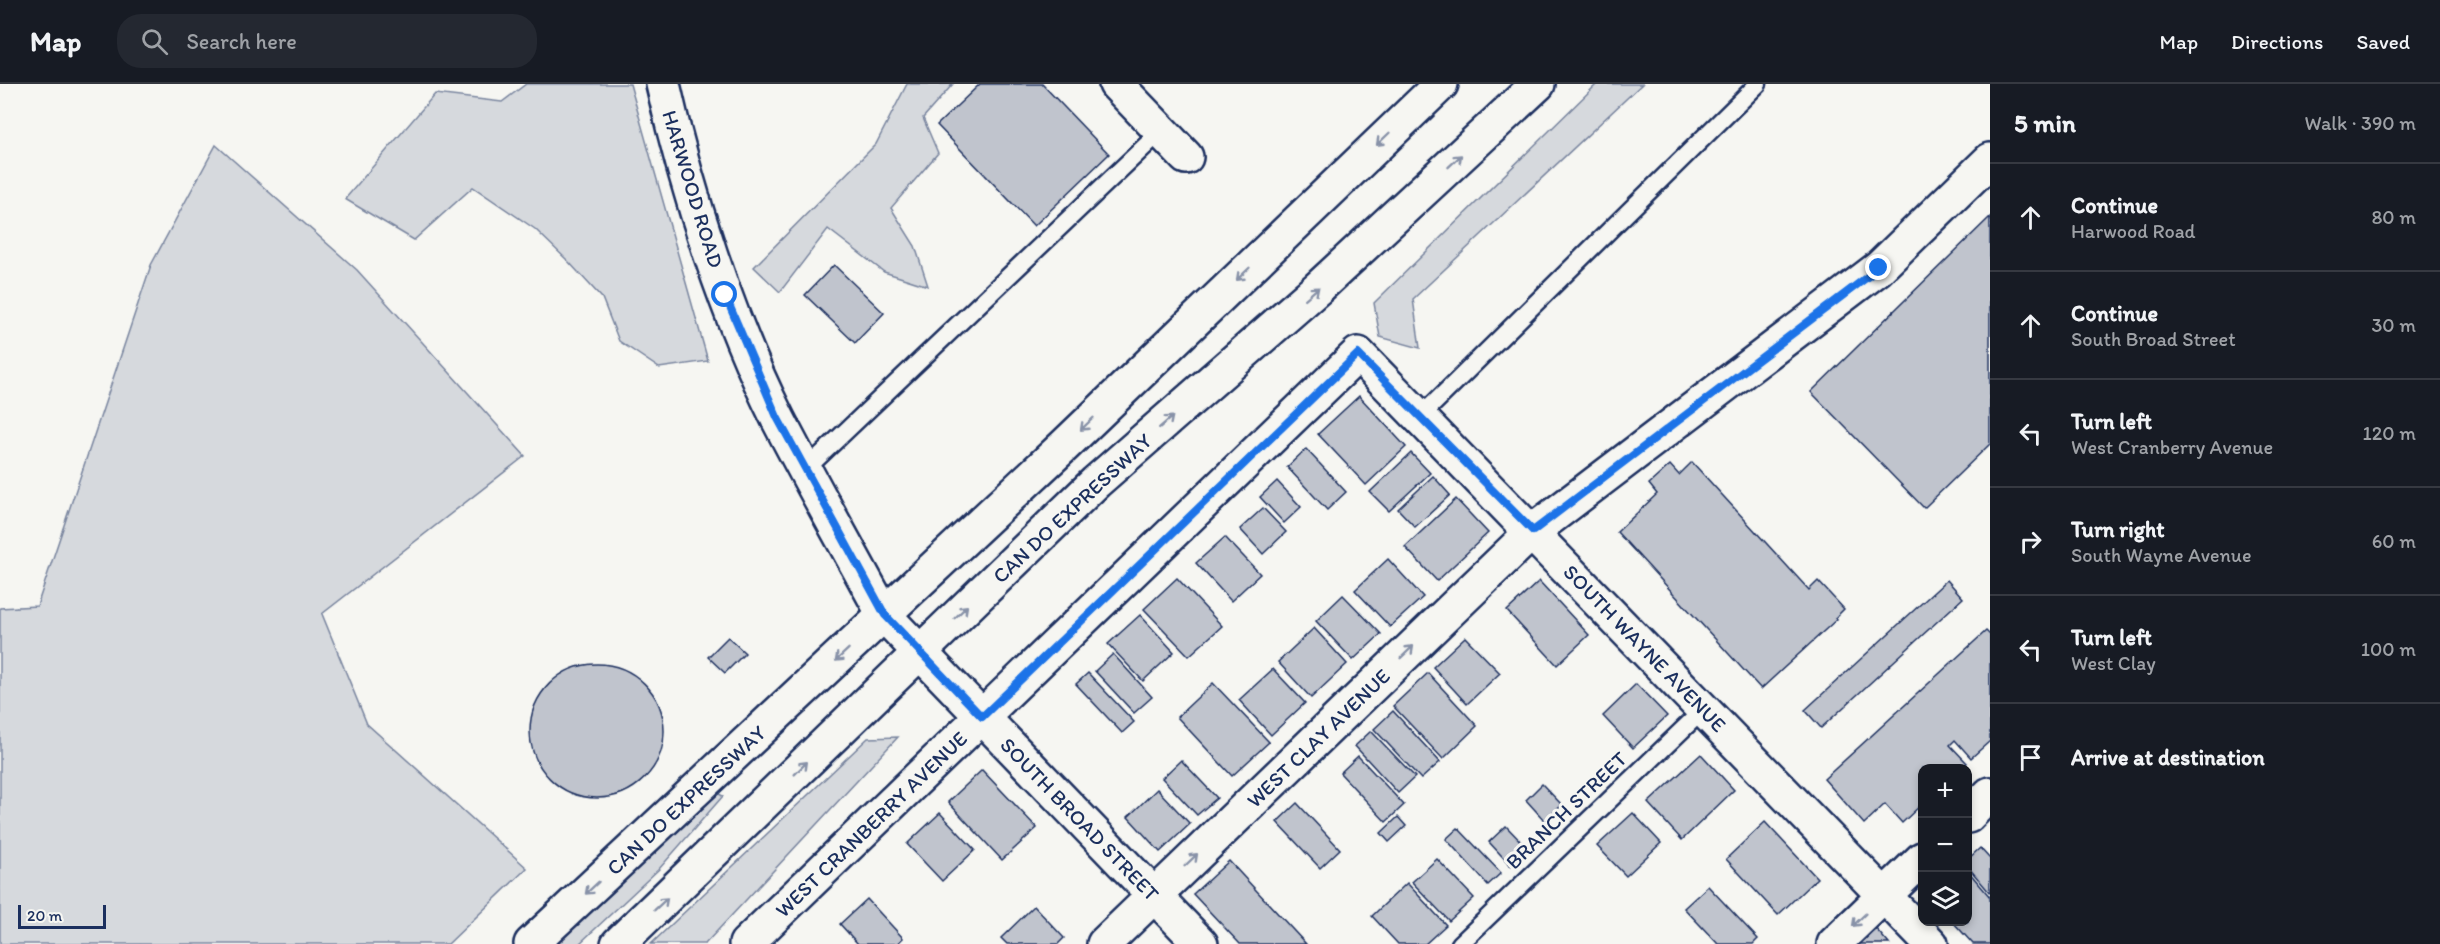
<!DOCTYPE html>
<html lang="en">
<head>
<meta charset="utf-8">
<style>
	body { margin:0; font-family:Itim,sans-serif; background:#242831; color:#f1f3f6 }
	.controls { position:absolute; right:18px; bottom:18px; display:grid; overflow:hidden; border-radius:12px; box-shadow:0 3px 9px #0003 }
	.controls button { width:54px; height:54px; display:grid; place-items:center; padding:0; border:0; border-bottom:2px solid #363941; background:#171b24; color:#f1f3f6; font:30px sans-serif }
	.scale { position:absolute; left:18px; bottom:15px; width:88px; box-sizing:border-box; padding-left:6px; border:3px solid #1b2f5e; border-top:0; font-size:16px; line-height:21px; white-space:nowrap; color:#1b2f5e; -webkit-text-stroke:4px #f6f6f2; paint-order:stroke }
	.stop { position:absolute; width:18px; height:18px; margin:-14px; border:4px solid #1a73e8; border-radius:50%; background:#fff }
	.stop.end { background:#1a73e8; border-color:#fff; box-shadow:0 2px 6px #0008 }
	.list { margin:0; padding:0; list-style:none }
	h2 { display:flex; justify-content:space-between; align-items:center; height:78px; margin:0; padding:0 24px; font-size:26px }
	h2 small { font-size:20px; font-weight:400; color:#9ea1a6 }
	.list li { display:grid; grid-template-columns:39px 1fr auto; gap:18px; align-items:center; box-sizing:border-box; height:108px; padding:0 24px; border-top:2px solid #363941 }
	.list b { display:block; font-size:22px; white-space:nowrap }
	.list p { margin:0; font-size:20px; white-space:nowrap; color:#9ea1a6 }
	.list em { font-size:20px; font-style:normal; color:#9ea1a6 }
	.icon { flex:none; width:33px; height:33px; fill:none; stroke:currentColor; stroke-width:2; stroke-linecap:round; stroke-linejoin:round }
	.map { position:relative; flex:none; width:1990px; height:860px; overflow:hidden }
	header { display:flex; align-items:center; gap:36px; box-sizing:border-box; height:84px; padding:0 30px; background:#171b24; border-bottom:2px solid #363941 }
	header strong { font-size:28px }
	nav { display:flex; gap:33px; margin-inline-start:auto; font-size:21px }
	.search { width:420px; height:54px; background:#242831; display:flex; align-items:center; gap:15px; box-sizing:border-box; padding:0 21px; border-radius:24px; color:#9ea1a6; font-size:22px }
	main { display:flex }
	aside { flex:1; background:#171b24 }
	.map>svg:first-child { display:block }
	.green { fill:#d6d9dd; stroke:#78849e; stroke-width:1.5 }
	.building { fill:#c0c4cd; stroke:#1b2f5e; stroke-width:1.5 }
	.lines { fill:none; stroke-linecap:round; stroke-linejoin:round }
	.service-casing { stroke:#1b2f5e; stroke-width:21 }
	.minor-casing { stroke:#1b2f5e; stroke-width:38 }
	.tertiary-casing { stroke:#1b2f5e; stroke-width:38 }
	.primary-casing { stroke:#1b2f5e; stroke-width:38 }
	.service { stroke:#f6f6f2; stroke-width:16 }
	.minor { stroke:#f6f6f2; stroke-width:33 }
	.tertiary { stroke:#f6f6f2; stroke-width:33 }
	.primary { stroke:#f6f6f2; stroke-width:33 }
	.oneway { stroke:#8892a8 }
	.route { stroke:#1a73e8; stroke-width:8 }
	.labels { text-anchor:middle; dominant-baseline:central; stroke-width:6; stroke-linejoin:round; paint-order:stroke }
	.street-label { font-size:21px; fill:#1b2f5e; stroke:#f6f6f2 }
</style>
</head>
<body>
<header>
<strong>Map</strong>
<div class="search"><svg class="icon" aria-label="search" viewBox="0 0 24 24"><circle cx="10" cy="10" r="6"/><path d="M15 15l6 6"/></svg>Search here</div>
<nav><a>Map</a><a>Directions</a><a>Saved</a></nav>
</header>
<main>
<div class="map">
<svg width="1990" height="860" viewBox="0 0 1990 860">
	<rect width="100%" height="100%" fill="#f6f6f2"/>
	<filter id="ink" filterUnits="userSpaceOnUse"><feTurbulence type="fractalNoise" baseFrequency=".0167" numOctaves="2"/><feDisplacementMap in="SourceGraphic" scale="12" xChannelSelector="R" yChannelSelector="G"/><feConvolveMatrix kernelMatrix="1 2 1 2 8 2 1 2 1" color-interpolation-filters="sRGB"/></filter>
	<g filter="url(#ink)">
		<g class="green">
			<path d="M526,0H630L708,277L659,284L619,257L602,214L567,176L535,145L473,103L414,156L345,115L435,10L502,18Z"/>
			<path d="M907,0H953L923,34L938,69L891,124L915,162L928,202L884,188L828,145L780,208L754,183L876,60Z"/>
			<path d="M1597,0H1642L1413,215L1420,264L1380,253L1374,219Z"/>
			<path d="M216,61L357,186L525,372L322,530L367,640L527,784L448,860H0V524L37,522L151,181Z"/>
			<path d="M898,653L705,860H651L868,654Z"/>
			<path d="M717,709L723,712L659,785L579,860H556Z"/>
		</g>
		<g class="building">
			<path d="M980,0H1042L1109,70L1034,142L937,41Z"/>
			<path d="M1990,133V360L1924,424L1811,308Z"/>
			<path d="M834,181L884,229L855,259L805,211Z"/>
			<path d="M1359,312L1406,363L1366,401L1318,350Z"/>
			<path d="M1306,365L1346,408L1327,426L1287,383Z"/>
			<path d="M1411,369L1430,389L1389,427L1370,408Z"/>
			<path d="M1692,378L1809,506L1818,497L1844,525L1835,534L1837,535L1761,605L1617,448L1657,410L1649,400L1670,381L1679,391Z"/>
			<path d="M1433,392L1450,411L1415,443L1398,425Z"/>
			<path d="M1277,397L1301,423L1284,439L1260,413Z"/>
			<path d="M1456,415L1488,449L1437,497L1405,463Z"/>
			<path d="M1263,424L1286,448L1263,470L1240,445Z"/>
			<path d="M1225,453L1260,490L1231,517L1196,479Z"/>
			<path d="M1388,475L1423,513L1390,543L1355,506Z"/>
			<path d="M1177,494L1222,542L1189,572L1144,525Z"/>
			<path d="M1947,496L1963,514L1821,644L1805,626Z"/>
			<path d="M1539,497L1589,551L1557,581L1507,527Z"/>
			<path d="M1343,511L1381,550L1353,576L1316,537Z"/>
			<path d="M1140,531L1174,568L1143,597L1108,560Z"/>
			<path d="M1314,544L1347,580L1311,614L1278,578Z"/>
			<path d="M1986,547L1990,551V657L1971,674L1955,656L1950,661L1967,679L1961,684H1922V720L1902,739L1885,720L1864,740L1824,695Z"/>
			<path d="M728,553L745,569L725,589L708,573Z"/>
			<path d="M1465,553L1500,589L1467,620L1433,583Z"/>
			<path d="M1113,570L1152,613L1134,629L1095,587Z"/>
			<circle cx="597" cy="647" r="67"/>
			<path d="M1273,585L1305,619L1271,651L1239,616Z"/>
			<path d="M1088,589L1134,638L1122,649L1076,600Z"/>
			<path d="M1428,589L1477,642L1443,675L1393,622Z"/>
			<path d="M1213,599L1269,658L1232,692L1177,633Z"/>
			<path d="M1636,600L1667,632L1633,664L1603,632Z"/>
			<path d="M1393,627L1440,678L1421,695L1374,645Z"/>
			<path d="M1371,647L1415,693L1398,709L1355,662Z"/>
			<path d="M1701,670L1734,706L1682,756L1648,719Z"/>
			<path d="M1358,672L1404,721L1386,738L1340,689Z"/>
			<path d="M1181,676L1217,714L1197,731L1162,694Z"/>
			<path d="M982,686L1037,744L1002,776L948,718Z"/>
			<path d="M1542,700L1562,721L1545,737L1526,716Z"/>
			<path d="M1157,705L1190,740L1160,768L1128,733Z"/>
			<path d="M1297,719L1340,765L1320,784L1277,738Z"/>
			<path d="M940,729L975,766L942,797L907,760Z"/>
			<path d="M1633,729L1661,759L1626,792L1597,762Z"/>
			<path d="M1398,733L1406,742L1389,758L1381,749Z"/>
			<path d="M1765,738L1817,794L1778,831L1726,775Z"/>
			<path d="M1506,742L1528,765L1511,782L1489,758Z"/>
			<path d="M1458,744L1501,789L1488,801L1446,755Z"/>
			<path d="M1980,764L1990,775V809L1968,783V775Z"/>
			<path d="M1437,775L1474,814L1449,837L1412,798Z"/>
			<path d="M1229,777L1306,860H1240L1193,810Z"/>
			<path d="M1968,787L1990,813V860H1973L1953,838H1968Z"/>
			<path d="M1407,799L1446,841L1425,860H1398L1372,832Z"/>
			<path d="M1708,802L1758,855L1753,860H1718L1684,824Z"/>
			<path d="M867,815L903,854L897,860H858L840,840Z"/>
			<path d="M1034,822L1064,854L1058,860H1007L1001,854Z"/>
			<path d="M1876,845L1889,860H1858Z"/>
		</g>
		<g class="lines">
			<defs>
				<g id="service">
					<path d="M1421,332L1758,0"/>
					<path d="M806,385L1161,47"/>
					<path d="M1460,860L1704,625"/>
				</g>
				<g id="minor">
					<path d="M1116,0L1186,73"/>
					<path d="M884,531L1201,860"/>
					<path d="M1968,732L1990,710"/>
					<path d="M746,860L1358,270L1931,860"/>
					<path d="M1104,860L1533,447L1879,184L1990,76"/>
					<path d="M1834,860L1922,775"/>
				</g>
				<path id="tertiary" d="M663,0C687,109 728,235 778,335C812,401 849,466 884,531"/>
				<g id="primary">
					<path d="M531,860L1064,362L1441,0"/>
					<path d="M618,860L1096,398L1318,204L1538,0"/>
				</g>
			</defs>
			<use href="#service" class="service-casing"/>
			<use href="#minor" class="minor-casing"/>
			<use href="#tertiary" class="tertiary-casing"/>
			<use href="#primary" class="primary-casing"/>
			<use href="#service" class="service"/>
			<use href="#minor" class="minor"/>
			<use href="#tertiary" class="tertiary"/>
			<use href="#primary" class="primary"/>
		</g>
		<defs><path id="oneway-shaft" d="M-6 0H5M1.5-3L5.5 0L1.5 3" fill="none" stroke-width="1.6" stroke-linecap="round" stroke-linejoin="round" transform="scale(1.5)"/></defs>
		<g class="oneway">
			<use href="#oneway-shaft" transform="translate(1383 55) rotate(136)"/>
			<use href="#oneway-shaft" transform="translate(1455 77) rotate(-43)"/>
			<use href="#oneway-shaft" transform="translate(1243 190) rotate(136)"/>
			<use href="#oneway-shaft" transform="translate(1312 209) rotate(-41)"/>
			<use href="#oneway-shaft" transform="translate(1166 338) rotate(-41)"/>
			<use href="#oneway-shaft" transform="translate(1087 340) rotate(136)"/>
			<use href="#oneway-shaft" transform="translate(961 528) rotate(-44)"/>
			<use href="#oneway-shaft" transform="translate(1407 568) rotate(-44)"/>
			<use href="#oneway-shaft" transform="translate(842 571) rotate(137)"/>
			<use href="#oneway-shaft" transform="translate(801 684) rotate(-45)"/>
			<use href="#oneway-shaft" transform="translate(1191 776) rotate(-44)"/>
			<use href="#oneway-shaft" transform="translate(592 804) rotate(137)"/>
			<use href="#oneway-shaft" transform="translate(661 820) rotate(-43)"/>
			<use href="#oneway-shaft" transform="translate(1859 836) rotate(136)"/>
		</g>
	</g>
	<g class="lines" filter="url(#ink)">
		<path class="route" d="M725,211L777,333L885,531L982,633L1358,270L1533,447L1879,184"/>
	</g>
	<g class="labels">
		<g class="street-label">
			<text transform="translate(693 105) rotate(73)">HARWOOD ROAD</text>
			<text transform="translate(1072 424) rotate(-43)">CAN DO EXPRESSWAY</text>
			<text transform="translate(1645 564) rotate(46)">SOUTH WAYNE AVENUE</text>
			<text transform="translate(1318 654) rotate(-44)">WEST CLAY AVENUE</text>
			<text transform="translate(686 716) rotate(-43)">CAN DO EXPRESSWAY</text>
			<text transform="translate(1566 726) rotate(-44)">BRANCH STREET</text>
			<text transform="translate(1080 735) rotate(46)">SOUTH BROAD STREET</text>
			<text transform="translate(871 740) rotate(-44)">WEST CRANBERRY AVENUE</text>
		</g>
	</g>
</svg>
<div class="controls">
<button>+</button>
<button>−</button>
<button><svg class="icon" aria-label="layers" viewBox="0 0 24 24"><path d="M12 4l9 5-9 5-9-5zM3 14l9 5 9-5"/></svg></button>
</div>
<div class="scale">20 m</div>
<div class="stop" style="left:725px;top:211px"></div>
<div class="stop end" style="left:1879px;top:184px"></div>
</div>
<aside>
<h2>5 min<small>Walk · 390 m</small></h2>
<ul class="list">
<li><svg class="icon" aria-label="ahead" viewBox="0 0 24 24"><path d="M12 20V5M6 11l6-6 6 6"/></svg><div><b>Continue</b><p>Harwood Road</p></div><em>80 m</em></li>
<li><svg class="icon" aria-label="ahead" viewBox="0 0 24 24"><path d="M12 20V5M6 11l6-6 6 6"/></svg><div><b>Continue</b><p>South Broad Street</p></div><em>30 m</em></li>
<li><svg class="icon" aria-label="left" viewBox="0 0 24 24"><path d="M17 20v-9H6M10 6l-5 5 5 5"/></svg><div><b>Turn left</b><p>West Cranberry Avenue</p></div><em>120 m</em></li>
<li><svg class="icon" aria-label="right" viewBox="0 0 24 24"><path d="M7 20v-9h11M14 6l5 5-5 5"/></svg><div><b>Turn right</b><p>South Wayne Avenue</p></div><em>60 m</em></li>
<li><svg class="icon" aria-label="left" viewBox="0 0 24 24"><path d="M17 20v-9H6M10 6l-5 5 5 5"/></svg><div><b>Turn left</b><p>West Clay</p></div><em>100 m</em></li>
<li><svg class="icon" aria-label="arrive" viewBox="0 0 24 24"><path d="M6 21V4h12l-3 4 3 4H6"/></svg><div><b>Arrive at destination</b></div></li>
</ul>
</aside>
</main>
</body>
</html>
